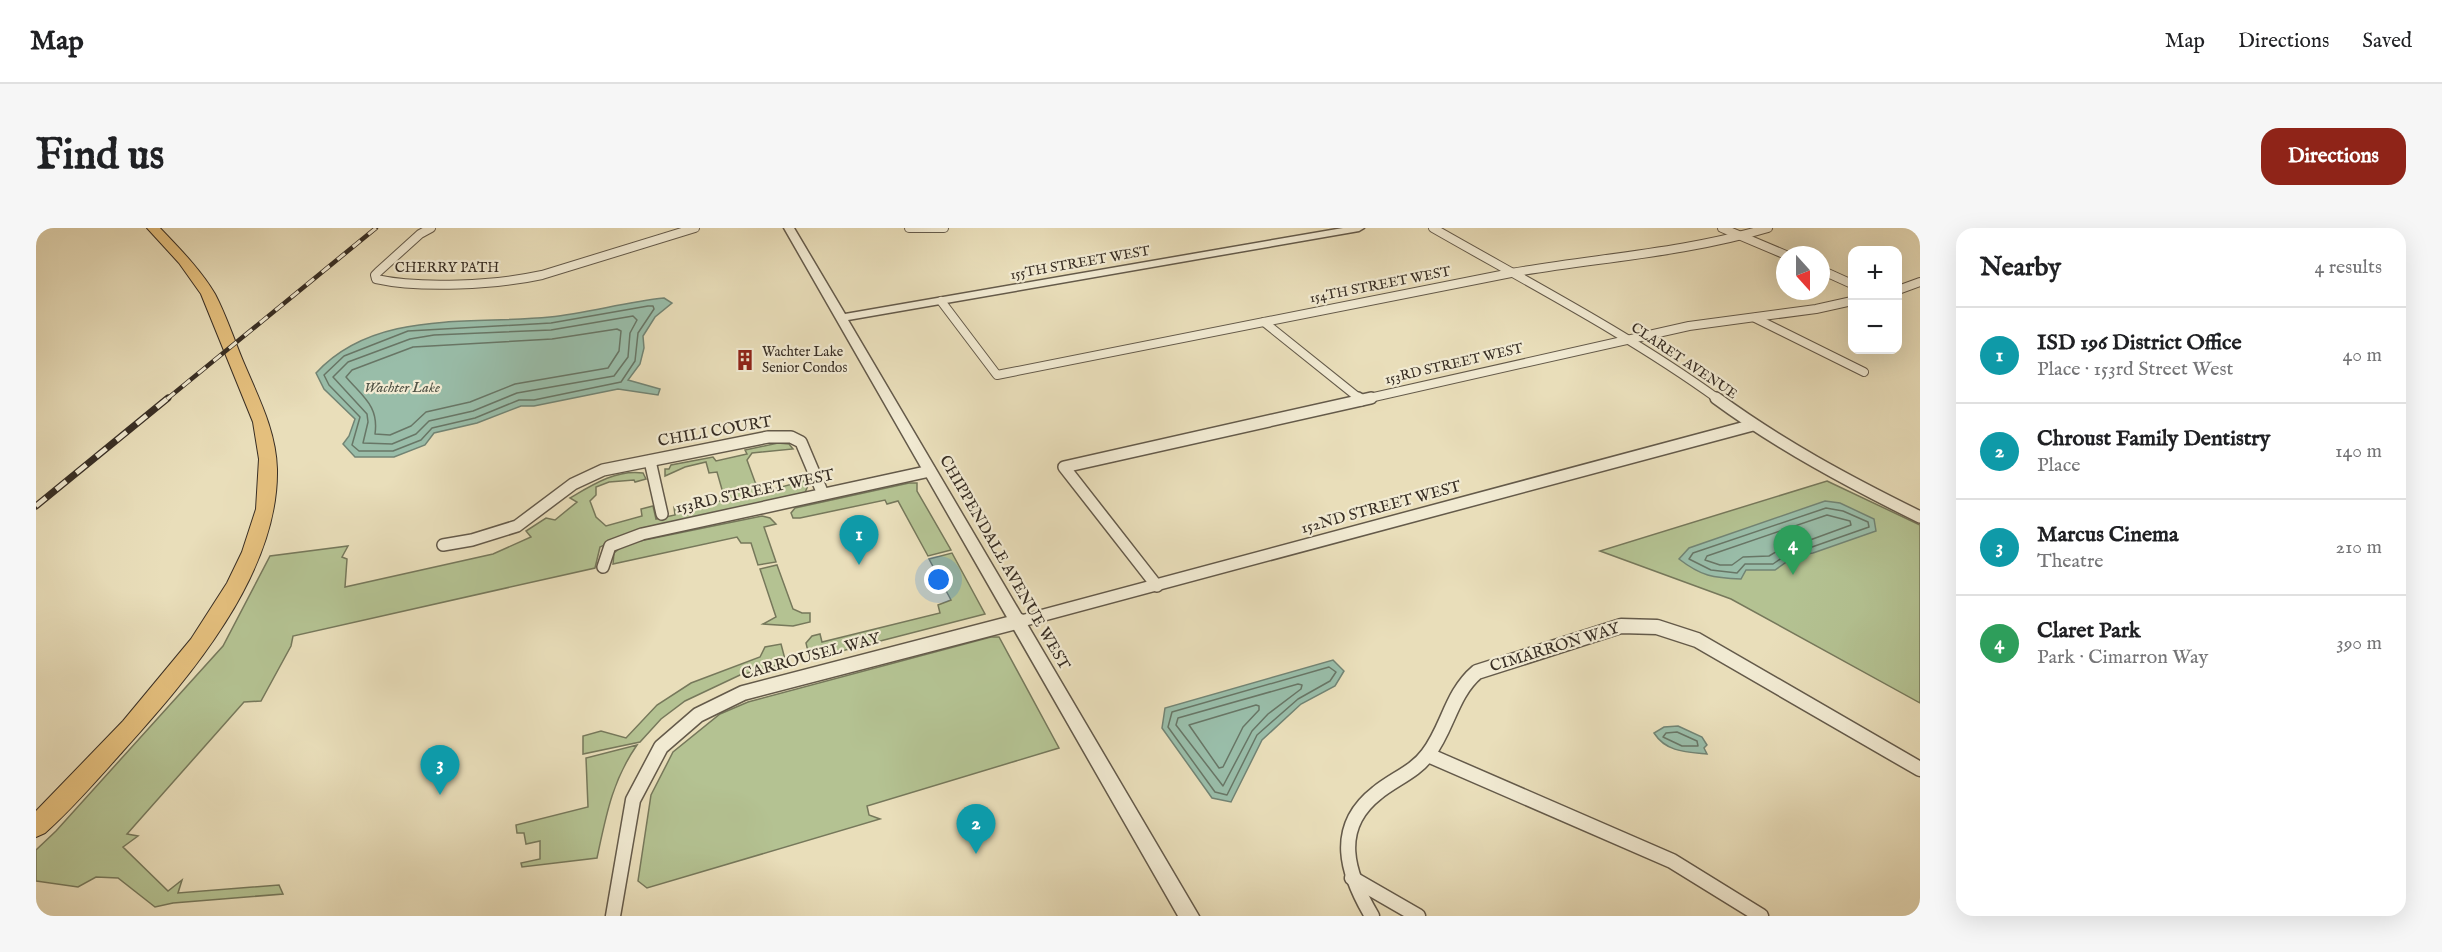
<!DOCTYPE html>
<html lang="en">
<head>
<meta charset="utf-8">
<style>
	body { margin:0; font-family:"IM FELL English",serif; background:#f6f6f6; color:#202124 }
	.controls { position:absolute; right:18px; top:18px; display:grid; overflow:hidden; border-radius:12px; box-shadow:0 6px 24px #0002 }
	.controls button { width:54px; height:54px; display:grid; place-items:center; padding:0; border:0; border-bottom:2px solid #e0e0e0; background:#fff; color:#202124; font:30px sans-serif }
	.compass { position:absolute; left:1740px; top:18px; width:54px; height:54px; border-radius:50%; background:#fff; box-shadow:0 6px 24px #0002; rotate:159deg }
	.you { position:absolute; left:903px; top:352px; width:21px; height:21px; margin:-15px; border:4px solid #fff; border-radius:50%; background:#1a73e8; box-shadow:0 0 0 9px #1a73e833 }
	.badge { display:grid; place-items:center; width:39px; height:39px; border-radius:50%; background:#8f2418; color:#fff; font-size:20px; font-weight:700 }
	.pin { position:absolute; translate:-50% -50px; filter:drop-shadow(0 2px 3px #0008) }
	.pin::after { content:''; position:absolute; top:32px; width:21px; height:18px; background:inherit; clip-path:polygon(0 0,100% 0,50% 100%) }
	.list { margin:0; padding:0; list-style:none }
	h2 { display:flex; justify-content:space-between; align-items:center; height:78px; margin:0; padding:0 24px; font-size:26px }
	h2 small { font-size:20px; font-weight:400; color:#757577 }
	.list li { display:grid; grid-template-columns:39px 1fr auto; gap:18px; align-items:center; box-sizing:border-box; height:96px; padding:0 24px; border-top:2px solid #e0e0e0 }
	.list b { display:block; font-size:22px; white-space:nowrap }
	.list p { margin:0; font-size:20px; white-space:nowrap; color:#757577 }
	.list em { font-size:20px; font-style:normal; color:#757577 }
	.map { position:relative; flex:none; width:1884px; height:688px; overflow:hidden; border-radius:18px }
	header { display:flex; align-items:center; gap:36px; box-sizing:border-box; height:84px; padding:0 30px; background:#fff; border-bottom:2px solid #e0e0e0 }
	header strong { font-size:28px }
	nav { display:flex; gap:33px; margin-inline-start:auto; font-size:21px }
	.intro { display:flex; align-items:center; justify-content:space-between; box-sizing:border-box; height:144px; padding:0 36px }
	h1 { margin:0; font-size:42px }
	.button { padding:15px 27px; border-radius:18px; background:#8f2418; color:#fff; font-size:21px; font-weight:700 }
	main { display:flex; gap:36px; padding:0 36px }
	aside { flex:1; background:#fff; border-radius:18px; box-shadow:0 6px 24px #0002 }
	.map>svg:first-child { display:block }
	.green { fill:#b4c292; stroke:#76785b; stroke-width:1.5 }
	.water { fill:#99bda9; stroke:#728474; stroke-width:1.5 }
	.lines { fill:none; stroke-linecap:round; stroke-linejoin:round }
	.shore { stroke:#687666; stroke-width:1.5 }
	.minor-far2-casing { stroke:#645a4a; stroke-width:10 }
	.minor-far1-casing { stroke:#645a4a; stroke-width:14 }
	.minor-casing { stroke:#645a4a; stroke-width:17 }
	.tertiary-casing { stroke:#645a4a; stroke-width:3 }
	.primary-casing { stroke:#382e24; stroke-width:2 }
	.minor-far2 { stroke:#f1ead2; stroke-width:8 }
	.minor-far1 { stroke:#f1ead2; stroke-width:11 }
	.minor { stroke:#f1ead2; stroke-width:14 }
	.tertiary { fill:#f1ead2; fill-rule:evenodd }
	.primary { fill:#e4bf7d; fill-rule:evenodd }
	.rail-far1-casing { stroke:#382e24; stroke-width:4.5 }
	.rail-casing { stroke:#382e24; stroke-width:7 }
	.rail-far1 { stroke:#f1ead2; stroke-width:3; stroke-dasharray:10; stroke-linecap:butt }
	.rail { stroke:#f1ead2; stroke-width:4.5; stroke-dasharray:13; stroke-linecap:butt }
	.labels { text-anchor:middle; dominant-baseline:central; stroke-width:4.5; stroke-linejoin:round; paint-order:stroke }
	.far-street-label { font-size:14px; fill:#382e24; stroke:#f1ead2 }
	.far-poi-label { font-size:14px; fill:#382e24; stroke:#f1ead2; text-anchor:start }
	.far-water-label { font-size:15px; font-style:italic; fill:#505245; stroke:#f1ead2 }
	.street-label { font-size:16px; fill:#382e24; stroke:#f1ead2 }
</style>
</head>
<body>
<header>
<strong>Map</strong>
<nav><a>Map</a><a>Directions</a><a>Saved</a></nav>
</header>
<div class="intro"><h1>Find us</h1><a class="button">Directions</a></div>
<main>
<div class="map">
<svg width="1884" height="688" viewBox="0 0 1884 688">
	<rect width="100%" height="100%" fill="#e9deba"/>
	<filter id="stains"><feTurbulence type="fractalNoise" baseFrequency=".00333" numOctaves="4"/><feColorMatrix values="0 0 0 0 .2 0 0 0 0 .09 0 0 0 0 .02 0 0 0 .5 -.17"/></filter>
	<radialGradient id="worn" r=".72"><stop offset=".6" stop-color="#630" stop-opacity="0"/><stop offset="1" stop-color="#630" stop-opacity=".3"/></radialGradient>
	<g class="green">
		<path d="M742,215L753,216L757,221L716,225L711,232L719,254L727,264L771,252L773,255L768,267L603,301L564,319L559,340L257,408L255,418L225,473L208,474L91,606L102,608L87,619L132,663L146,652L142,665L243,657L247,666L137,675L119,679L82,650L60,649L42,659L0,653V622L20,603L187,418L234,328L312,318L306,329L311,331L309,359L457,326L495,309L490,303L510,290L519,292L541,274L534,270C556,257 581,241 607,245L610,251L599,254L598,252L573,254L560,259V267L554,273L560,289L570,298L606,288L605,281L617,278L620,291L639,287L638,279L648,277L651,280L689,272L681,244L673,245L670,234L649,239L629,248V241H633L635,237L677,229L680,233L711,226L709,222Z"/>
		<path d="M1791,253L1884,297V475L1695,371L1564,323Z"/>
		<path d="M873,255H881V263L915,322L892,328L862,273L851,276L849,272L764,290H757L755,285L759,280Z"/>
		<path d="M726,288L734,290L740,296L728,299L740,334L722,337L715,315H705L701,309L577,336L578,325L589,316Z"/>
		<path d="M916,325L949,386L790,427L773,428L770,415L776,408L784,406L786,414L904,385L902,377L915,372L893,331Z"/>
		<path d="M741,337L757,381L766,385H774V394L757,398L727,396L740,389L724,341Z"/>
		<path d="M955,409H963L1023,520L831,578L833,587L844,591L611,660L602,653L615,567L637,524L684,486L712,474Z"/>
		<path d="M745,416L750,435L704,447L649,473L625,491L604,514L547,526V508L565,503L590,510L621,477L655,455L724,429L729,419Z"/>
		<path d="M601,517C576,553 570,588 561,630L486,639L485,635L504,631V613L490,616L488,605H481L480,597L552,579L550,530Z"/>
	</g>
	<g class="water">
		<path d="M628,70L636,75L619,89L607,108L608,120L604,136L592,152L624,161L622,167L582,161L498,178H485L441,195L398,205L389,217L358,229H319L307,216L313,208L319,191L288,161L280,145C339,81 435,97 514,89C552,85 589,74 628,70Z"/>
		<path d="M1789,273L1804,275L1838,291L1840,303L1777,325L1759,328L1739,342H1710L1705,351C1677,350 1665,348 1643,331L1653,320Z"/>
		<path d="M1297,432L1308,443L1299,458L1265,476L1226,512L1195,574L1176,570L1126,500L1129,480Z"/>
		<path d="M1642,498L1666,509L1671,517L1668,520L1671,526C1650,524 1630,524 1618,505L1628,499Z"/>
	</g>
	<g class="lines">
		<g class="shore">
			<path d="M612,78H617L618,81L602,105L599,133L585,154L498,172H483L439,190L396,200L385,212L357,223H323L316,217L324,189L293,157L288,147L308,128L372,103L515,95Z"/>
			<path d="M597,88L601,92L594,105L592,129L578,148L481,165L437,183L393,193L380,206L356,216L327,215L332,194L331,186L297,149L312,134L374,111L398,107L515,102Z"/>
			<path d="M581,101L585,103L583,123L572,140L479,156L434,174L390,184L375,198L354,207L339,206C343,178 327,169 310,149L316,142L377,119L516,111Z"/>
			<path d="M1790,280L1807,283L1832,294L1833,299L1776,319L1757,322L1737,336H1709L1701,345L1675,342L1653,331L1657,325Z"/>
			<path d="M1791,287L1814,293L1815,297L1774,312L1755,315L1733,328L1707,329L1696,337H1684L1669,332L1671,328Z"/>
			<path d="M1293,439L1300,444L1294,453L1262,471L1221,507L1191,567L1179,564L1132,499L1136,484Z"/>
			<path d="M1262,456L1266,457L1265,461L1232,486L1216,503L1187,558L1140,497L1142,490Z"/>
			<path d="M1220,477L1223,478V482L1207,499L1187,539L1183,540L1153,497Z"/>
			<path d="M1641,504L1661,513L1662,518H1646L1627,509L1630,505Z"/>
		</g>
		<defs>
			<g id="minor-far2">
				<path d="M395,0L384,6L342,44L339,47L340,51C385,61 460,57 506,47L659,0"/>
				<path d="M873,0H908"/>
				<path d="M1397,0C1493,55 1592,106 1682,171"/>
				<path d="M1686,0L1750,27"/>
				<path d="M1785,42L1816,56"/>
				<path d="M1862,62L1884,54"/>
				<path d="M905,73L961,147L1475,45C1560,30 1649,25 1732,0"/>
				<path d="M1719,90L1828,144"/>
				<path d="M1228,94L1324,171"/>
				<path d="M1329,171L1653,98L1780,81L1816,73"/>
			</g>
			<g id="minor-far1">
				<path d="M1322,170L1325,172"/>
				<path d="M1680,170C1744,217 1813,254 1884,289"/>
				<path d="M614,233L626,286"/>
				<path d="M407,317L436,312L481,298L537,256L567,242L732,209H755L765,214L787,266"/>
				<path d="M567,339L574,318L606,306L894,243"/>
				<path d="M1121,358L1028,239L1335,170"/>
				<path d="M978,395L1717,197"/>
			</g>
			<g id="minor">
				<path d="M1392,527L1636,633L1725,688"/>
				<path d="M1316,650L1382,688"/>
				<path d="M577,688L597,572L625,519L662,487L707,465L984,393"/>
				<path d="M1336,688C1311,646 1296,600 1341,565C1358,551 1379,544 1392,526C1412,500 1415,466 1441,444L1585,398L1621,399L1661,412L1884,541"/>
			</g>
			<path id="tertiary" d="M748,0H758L809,86L1307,0H1328L1323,3L812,92L1163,688H1142Z"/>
			<path id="primary" d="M111,0H124C143,20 165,42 179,66C190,87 198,111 207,133C222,169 240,202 241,241C243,346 153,450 87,523C62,551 37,580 9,605L0,609V583L87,493L155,411L191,355L206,324L220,281L223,231L217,194L165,66L143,35Z"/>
		</defs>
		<use href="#minor-far2" class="minor-far2-casing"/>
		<use href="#minor-far1" class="minor-far1-casing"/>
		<use href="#minor" class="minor-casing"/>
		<use href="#tertiary" class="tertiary-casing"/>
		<use href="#primary" class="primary-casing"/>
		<use href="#minor-far2" class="minor-far2"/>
		<use href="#minor-far1" class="minor-far1"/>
		<use href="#minor" class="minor"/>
		<use href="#tertiary" class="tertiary"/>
		<use href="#primary" class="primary"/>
		<defs>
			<path id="rail-far1" d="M131,171L340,0"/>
			<path id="rail" d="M0,278L132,170"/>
		</defs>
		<use href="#rail-far1" class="rail-far1-casing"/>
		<use href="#rail" class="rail-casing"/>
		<use href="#rail-far1" class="rail-far1"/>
		<use href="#rail" class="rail"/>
	</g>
	<defs>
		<symbol id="building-bare" viewBox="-9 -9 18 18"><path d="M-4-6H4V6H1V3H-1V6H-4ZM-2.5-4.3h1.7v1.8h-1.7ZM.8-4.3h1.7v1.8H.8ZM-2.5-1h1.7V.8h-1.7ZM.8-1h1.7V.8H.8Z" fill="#8f2418" stroke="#f1ead2" stroke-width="2.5" paint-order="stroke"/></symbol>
	</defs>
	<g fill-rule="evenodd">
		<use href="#building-bare" x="694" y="117" width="30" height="30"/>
	</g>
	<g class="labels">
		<g class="far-street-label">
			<text transform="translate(1044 35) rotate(-10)">155TH STREET WEST</text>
			<text x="411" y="40">CHERRY PATH</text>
			<text transform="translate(1344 57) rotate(-11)">154TH STREET WEST</text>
			<text transform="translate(1648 133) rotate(34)">CLARET AVENUE</text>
			<text transform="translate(1418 136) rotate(-13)">153RD STREET WEST</text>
		</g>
		<g class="far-poi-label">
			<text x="726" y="124">Wachter Lake<tspan x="726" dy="16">Senior Condos</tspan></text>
		</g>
		<g class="far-water-label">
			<text x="366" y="159">Wachter Lake</text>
		</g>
		<g class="street-label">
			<text transform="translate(679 204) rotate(-10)">CHILI COURT</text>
			<text transform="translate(719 264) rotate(-12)">153RD STREET WEST</text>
			<text transform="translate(1345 280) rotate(-15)">152ND STREET WEST</text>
			<text transform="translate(968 335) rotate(60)">CHIPPENDALE AVENUE WEST</text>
			<text transform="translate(1519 420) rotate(-17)">CIMARRON WAY</text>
			<text transform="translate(775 429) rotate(-15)">CARROUSEL WAY</text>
		</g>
	</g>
	<rect width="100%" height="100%" filter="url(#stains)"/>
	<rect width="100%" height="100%" fill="url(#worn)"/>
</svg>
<div class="controls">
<button>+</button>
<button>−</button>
</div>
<svg class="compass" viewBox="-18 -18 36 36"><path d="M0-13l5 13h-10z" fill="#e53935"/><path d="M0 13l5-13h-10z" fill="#757577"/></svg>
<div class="you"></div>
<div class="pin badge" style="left:823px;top:337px;background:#0f9aa8">1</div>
<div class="pin badge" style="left:940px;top:626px;background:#0f9aa8">2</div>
<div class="pin badge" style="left:404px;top:567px;background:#0f9aa8">3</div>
<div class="pin badge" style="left:1757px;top:347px;background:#2e9e5b">4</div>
</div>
<aside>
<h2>Nearby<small>4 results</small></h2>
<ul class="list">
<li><span class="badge" style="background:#0f9aa8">1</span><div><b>ISD 196 District Office</b><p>Place · 153rd Street West</p></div><em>40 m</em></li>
<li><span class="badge" style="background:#0f9aa8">2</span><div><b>Chroust Family Dentistry</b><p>Place</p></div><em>140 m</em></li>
<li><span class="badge" style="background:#0f9aa8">3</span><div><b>Marcus Cinema</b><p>Theatre</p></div><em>210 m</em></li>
<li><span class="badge" style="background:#2e9e5b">4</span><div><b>Claret Park</b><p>Park · Cimarron Way</p></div><em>390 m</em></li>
</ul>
</aside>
</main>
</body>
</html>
